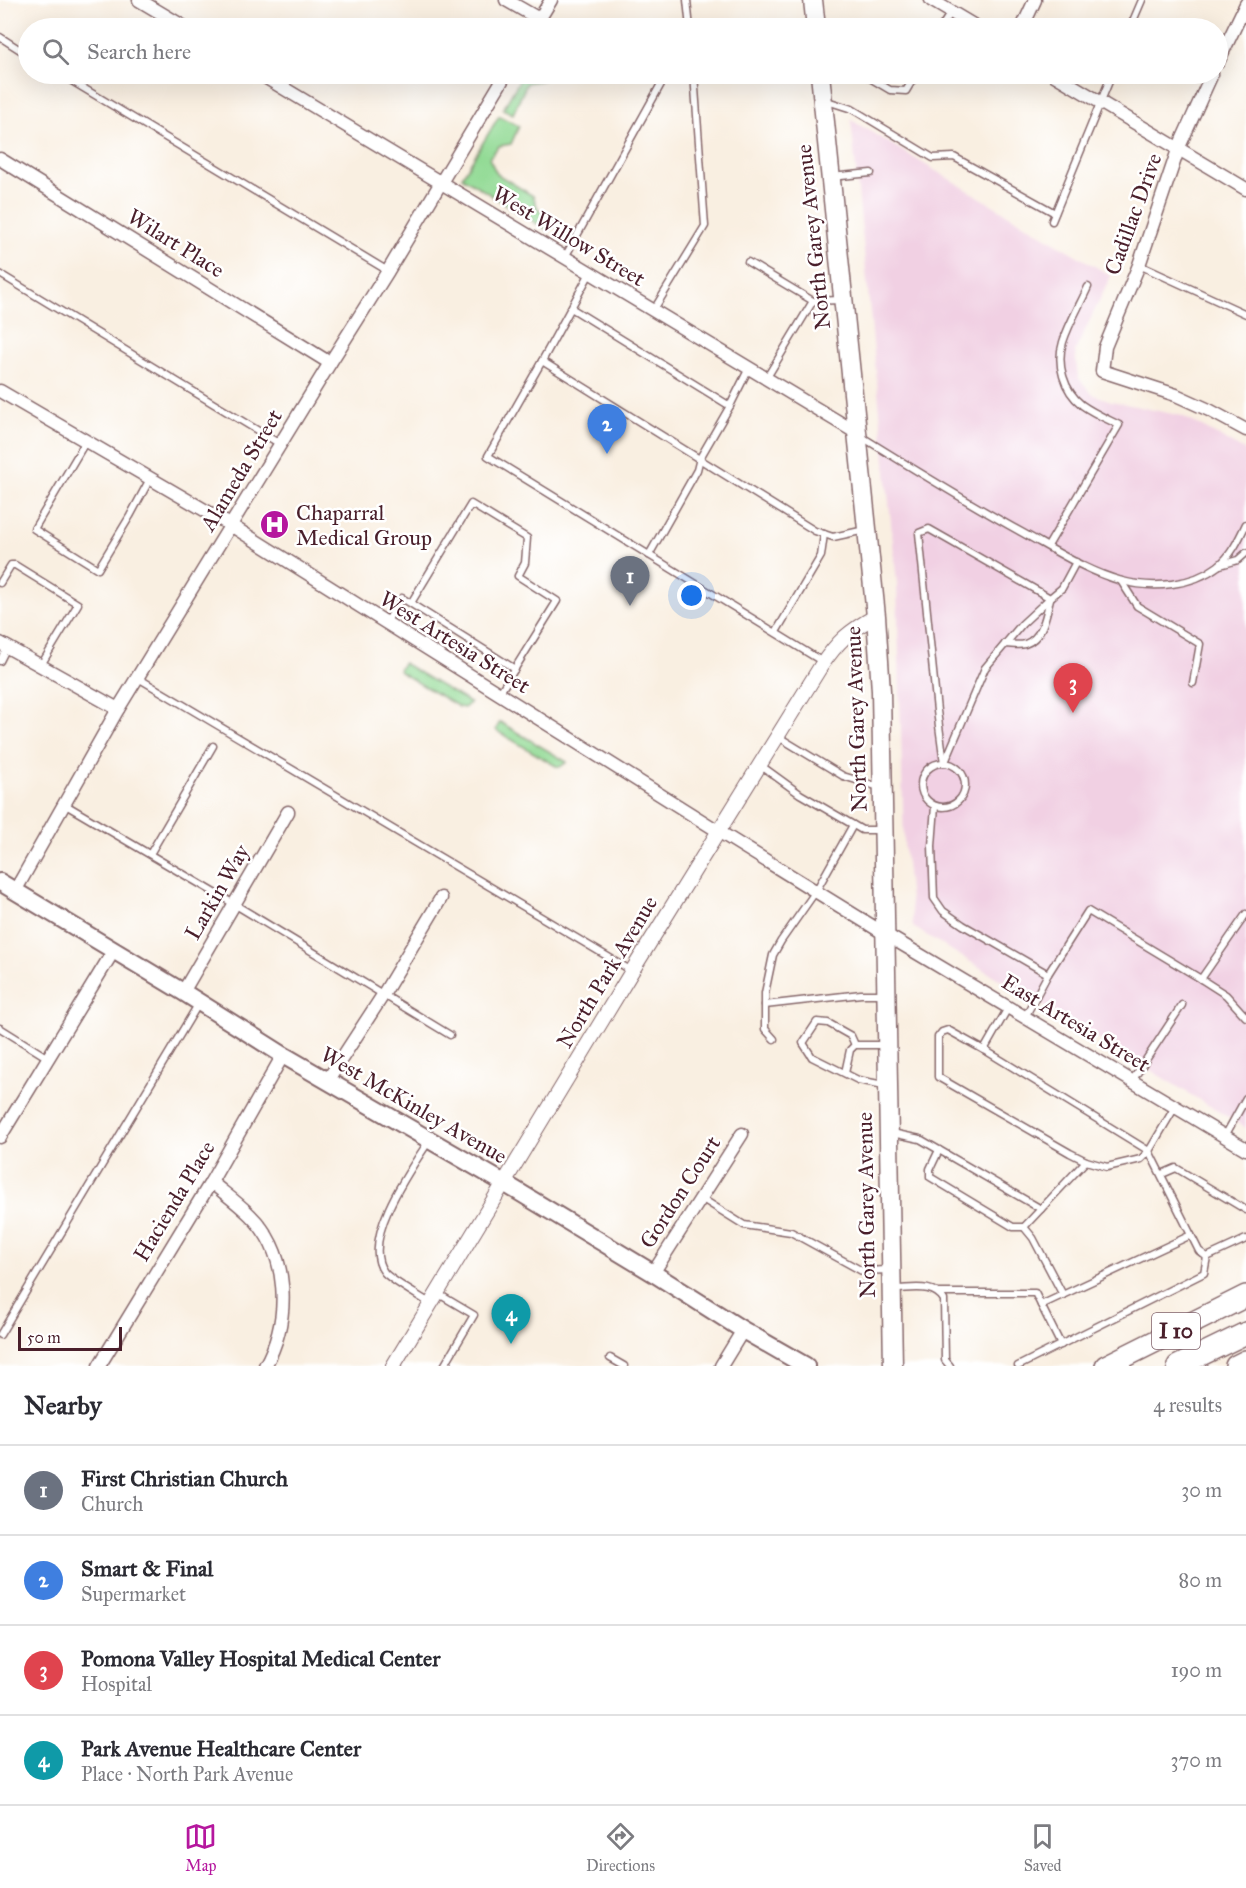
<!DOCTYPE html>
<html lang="en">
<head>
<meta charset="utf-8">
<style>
	body { margin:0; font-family:"IM FELL Great Primer",serif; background:#f7f7f7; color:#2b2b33 }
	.scale { position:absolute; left:18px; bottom:15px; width:104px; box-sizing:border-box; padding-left:6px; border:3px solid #4a1f2b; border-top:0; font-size:16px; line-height:21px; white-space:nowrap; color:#4a1f2b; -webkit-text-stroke:4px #fff; paint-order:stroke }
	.you { position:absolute; left:692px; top:596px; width:21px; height:21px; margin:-15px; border:4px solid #fff; border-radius:50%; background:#1a73e8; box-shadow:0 0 0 9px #1a73e833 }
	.badge { display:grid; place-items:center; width:39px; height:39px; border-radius:50%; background:#b5179e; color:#fff; font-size:20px; font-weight:700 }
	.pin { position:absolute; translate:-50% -50px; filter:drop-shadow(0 2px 3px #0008) }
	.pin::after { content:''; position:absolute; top:32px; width:21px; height:18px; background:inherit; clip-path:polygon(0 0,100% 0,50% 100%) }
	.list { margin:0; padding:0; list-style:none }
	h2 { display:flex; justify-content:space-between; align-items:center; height:78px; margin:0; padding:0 24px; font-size:26px }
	h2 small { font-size:20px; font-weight:400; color:#7c7c81 }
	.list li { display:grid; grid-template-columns:39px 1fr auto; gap:18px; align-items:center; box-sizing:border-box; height:90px; padding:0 24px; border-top:2px solid #e1e1e2 }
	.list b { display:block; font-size:22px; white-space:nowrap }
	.list p { margin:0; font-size:20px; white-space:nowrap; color:#7c7c81 }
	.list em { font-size:20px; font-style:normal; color:#7c7c81 }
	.icon { flex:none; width:33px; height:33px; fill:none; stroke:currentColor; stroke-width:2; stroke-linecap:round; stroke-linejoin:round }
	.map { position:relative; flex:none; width:1246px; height:1366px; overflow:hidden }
	.search { position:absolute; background:#fff; box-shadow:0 6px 24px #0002; left:18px; right:18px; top:18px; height:66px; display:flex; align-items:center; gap:15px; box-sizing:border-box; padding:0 21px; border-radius:33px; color:#7c7c81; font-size:22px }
	.sheet { height:438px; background:#fff }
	nav { display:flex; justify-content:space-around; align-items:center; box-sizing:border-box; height:84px; border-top:2px solid #e1e1e2; background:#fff; font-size:16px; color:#7c7c81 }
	nav a { display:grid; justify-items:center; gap:3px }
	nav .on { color:#b5179e }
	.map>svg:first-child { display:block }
	.built { fill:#f1d0e3 }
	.green { fill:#92da94; stroke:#6e7c60; stroke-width:1.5 }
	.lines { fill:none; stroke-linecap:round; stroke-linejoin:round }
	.service-casing { stroke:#87686b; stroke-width:9 }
	.minor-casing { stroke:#87686b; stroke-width:15 }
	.tertiary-casing { stroke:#87686b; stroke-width:16 }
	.secondary-casing { stroke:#87686b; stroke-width:20 }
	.primary-casing { stroke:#87686b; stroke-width:21 }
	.motorway-casing { stroke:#87686b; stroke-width:24 }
	.service { stroke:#fff; stroke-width:6 }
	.minor { stroke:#fff; stroke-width:12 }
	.tertiary { stroke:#fff; stroke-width:14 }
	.secondary { stroke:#fff; stroke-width:16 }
	.primary { stroke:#fff; stroke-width:18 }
	.motorway { stroke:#fff; stroke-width:21 }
	.labels { text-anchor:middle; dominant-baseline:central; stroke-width:5; stroke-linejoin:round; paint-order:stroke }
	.shield { fill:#fff; stroke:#80626b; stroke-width:1.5 }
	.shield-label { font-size:21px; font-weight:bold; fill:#4a1f2b }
	.street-label { font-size:22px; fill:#4a1f2b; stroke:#fff }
	.poi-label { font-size:22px; fill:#4a1f2b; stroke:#fff; text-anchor:start }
</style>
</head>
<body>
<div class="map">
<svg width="1246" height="1366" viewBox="0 0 1246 1366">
	<rect width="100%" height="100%" fill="#fff"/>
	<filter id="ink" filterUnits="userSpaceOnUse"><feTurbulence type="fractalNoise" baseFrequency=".0167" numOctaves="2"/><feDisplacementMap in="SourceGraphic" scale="12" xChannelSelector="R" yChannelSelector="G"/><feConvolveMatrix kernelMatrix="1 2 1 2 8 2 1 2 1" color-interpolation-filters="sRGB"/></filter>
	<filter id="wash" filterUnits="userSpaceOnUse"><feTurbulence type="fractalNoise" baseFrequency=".008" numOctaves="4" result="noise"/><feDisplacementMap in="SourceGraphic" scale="24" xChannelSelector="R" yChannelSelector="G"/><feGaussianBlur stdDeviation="1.35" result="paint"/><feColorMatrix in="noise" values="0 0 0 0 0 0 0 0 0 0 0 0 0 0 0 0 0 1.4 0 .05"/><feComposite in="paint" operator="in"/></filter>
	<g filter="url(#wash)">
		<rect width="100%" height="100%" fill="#f9efe1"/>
		<path class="built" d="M851,120L1111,276L1075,351L1078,377L1092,394L1111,401L1182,416L1246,451V1128L913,927L904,844L897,583Z"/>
		<g class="green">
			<path d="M523,74H551L543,80L527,83L513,114L503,109Z"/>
			<path d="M499,116L519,126L511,144L499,146L489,158L497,174L533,196L538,209L554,218L547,230L462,177Z"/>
			<path d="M403,663L470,703L464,708L459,707L400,672L399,670Z"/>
			<path d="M500,722L567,762L560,767L556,766L497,731L496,729Z"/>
		</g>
	</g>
	<g filter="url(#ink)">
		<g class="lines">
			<defs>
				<g id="service">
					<path d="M687,0L690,28"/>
					<path d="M941,28L951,12"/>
					<path d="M1130,28L1142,0"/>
					<path d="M0,37L28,55"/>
					<path d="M60,74L388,271"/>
					<path d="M863,74L890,90L906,91L916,74"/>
					<path d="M827,101L852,109L933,158L954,157L1055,213"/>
					<path d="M831,177L871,173"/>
					<path d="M1052,221L1112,74"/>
					<path d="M565,257L666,75"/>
					<path d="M748,262L813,301L841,300"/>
					<path d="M1139,265L1246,314"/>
					<path d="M590,273L542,361L815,531L833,537L865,530"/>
					<path d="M0,274L280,444"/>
					<path d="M571,308L730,406L700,458L697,470L649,555"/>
					<path d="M653,311L705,226L694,74"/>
					<path d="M542,361L488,456L823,662"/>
					<path d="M766,379L813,301"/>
					<path d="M730,406L749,368"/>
					<path d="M862,437C915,470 968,503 1023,533C1054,550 1088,572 1122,581C1153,589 1192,586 1218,566C1231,556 1239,539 1246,524"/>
					<path d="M86,441L34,529L98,569L130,516L150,479"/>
					<path d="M1048,546L1119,425C1107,419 1093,413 1082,405C1064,391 1056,364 1063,342C1069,323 1080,305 1088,287"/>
					<path d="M1220,565L1238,560L1246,553"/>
					<path d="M1121,581L1137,606L1200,644L1193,683"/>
					<path d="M0,583L11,565H15L78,604L41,665"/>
					<path d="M411,603L471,504L527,538L525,563L518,576L557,601L499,694"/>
					<path d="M386,622L402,598L515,669"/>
					<path d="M776,632L821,556L824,534"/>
					<path d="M1005,644C1011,644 1019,646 1025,644C1043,638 1046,615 1050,599"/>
					<path d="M0,661L7,647"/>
					<path d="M138,678L632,971"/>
					<path d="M777,736L843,776L879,787"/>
					<path d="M945,762L985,668L1022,624L1050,598"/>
					<circle cx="943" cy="785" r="22"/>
					<path d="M944,763L937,711L919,533L929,529L1050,598L1062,588L1076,562"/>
					<path d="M760,765L800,794L862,830H880"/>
					<path d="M64,804L234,904L450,1035"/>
					<path d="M935,806L932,846L934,898L943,911L963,925L1048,974"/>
					<path d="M150,854L213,746"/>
					<path d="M1201,979L1226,995L1246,1017"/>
					<path d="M765,1005L861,994H884"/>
					<path d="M1008,1008L984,1050L948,1030L942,1032L938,1037V1077L1070,1153L1086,1161L1107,1167L1141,1159L1149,1151L1175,1107"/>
					<path d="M1025,1017L1048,974L1088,911L1201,979L1246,914"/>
					<path d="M0,1028L48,1058"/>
					<path d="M774,1039L765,1029V993L773,955L781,941L816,891L853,825"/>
					<path d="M855,1045L851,1036L828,1023L817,1022L803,1043L812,1057L858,1080L884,1085"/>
					<path d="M983,1049L1149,1151L1199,1251L1207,1257L1246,1239"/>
					<path d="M845,1073L850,1050L855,1045H887"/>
					<path d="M1132,1081L1182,1005"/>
					<path d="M892,1133L920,1139L1041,1209L1086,1161"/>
					<path d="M1225,1136L1246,1098"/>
					<path d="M429,1141C411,1168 360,1240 384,1272C390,1280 421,1297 431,1304"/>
					<path d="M939,1150L930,1169V1177L1013,1227H1024L1041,1209"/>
					<path d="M1162,1174L1176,1168L1246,1210"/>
					<path d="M701,1198L744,1225L791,1232L862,1271L888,1270"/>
					<path d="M1024,1227L1033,1238L1063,1295"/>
					<path d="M895,1289C912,1289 934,1283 944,1300L945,1360L950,1366"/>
					<path d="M437,1293L474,1315L444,1366"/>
					<path d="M940,1293H1035L1061,1345"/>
					<path d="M1041,1305L1191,1235"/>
					<path d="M0,1335L199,1003"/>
					<path d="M610,1358L624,1366"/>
					<path d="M1018,1366L1204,1273L1207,1257"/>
				</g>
				<g id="minor">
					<path d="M139,0L186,28"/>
					<path d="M506,0L539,19"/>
					<path d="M931,0L978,28"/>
					<path d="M534,28L551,0"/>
					<path d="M1022,28L1035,0"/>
					<path d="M1218,62L1246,4"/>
					<path d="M260,74L857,433"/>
					<path d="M1053,74L1246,189"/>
					<path d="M1212,74L1179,147L1139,265L1105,347L1102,371L1176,395L1209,410L1246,430"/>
					<path d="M0,159L330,363"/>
					<path d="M0,391L232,526L718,831L885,934L1246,1149"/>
					<path d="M0,643L118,709"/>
					<path d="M15,891L118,709L330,363L388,271L506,74"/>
					<path d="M183,992L288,812"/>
					<path d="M327,1081L383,995L441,898"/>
					<path d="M0,1137L114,950"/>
					<path d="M211,1182C224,1193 238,1203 250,1215C290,1254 291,1319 265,1366"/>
					<path d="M653,1273L742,1134"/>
					<path d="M99,1366L211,1182L283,1055"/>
					<path d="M721,1366L743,1330"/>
				</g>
				<path id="tertiary" d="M393,1366L632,971L821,666C838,641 849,631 876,616"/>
				<path id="secondary" d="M0,882L183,992L283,1055L504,1183L653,1273L743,1330L806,1366"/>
				<g id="primary">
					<path d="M813,0L816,28"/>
					<path d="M820,74L876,616L881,691L893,1366"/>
				</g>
				<g id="motorway">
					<path d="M1106,1366L1246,1296"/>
					<path d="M1178,1366L1246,1333"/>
					<path d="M1236,1366L1246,1361"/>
				</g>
			</defs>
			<use href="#service" class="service-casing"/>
			<use href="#minor" class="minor-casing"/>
			<use href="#tertiary" class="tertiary-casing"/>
			<use href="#secondary" class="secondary-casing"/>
			<use href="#primary" class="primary-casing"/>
			<use href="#motorway" class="motorway-casing"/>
			<use href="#service" class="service"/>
			<use href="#minor" class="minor"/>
			<use href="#tertiary" class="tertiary"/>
			<use href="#secondary" class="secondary"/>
			<use href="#primary" class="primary"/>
			<use href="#motorway" class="motorway"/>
		</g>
	</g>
	<defs>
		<symbol id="hospital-disc" viewBox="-11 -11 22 22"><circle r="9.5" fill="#b5179e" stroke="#fff"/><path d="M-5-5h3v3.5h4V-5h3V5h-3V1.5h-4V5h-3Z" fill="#fff"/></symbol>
	</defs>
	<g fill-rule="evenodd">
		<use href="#hospital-disc" x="258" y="508" width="33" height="33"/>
	</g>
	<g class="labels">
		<rect class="shield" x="1152" y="1313" width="48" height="36" rx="4.5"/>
		<g class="shield-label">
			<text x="1176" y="1331">I 10</text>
		</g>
		<g class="street-label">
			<text transform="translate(1133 214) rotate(-70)">Cadillac Drive</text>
			<text transform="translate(569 236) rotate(31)">West Willow Street</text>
			<text transform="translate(813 237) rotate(-96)">North Garey Avenue</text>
			<text transform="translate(176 243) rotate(32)">Wilart Place</text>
			<text transform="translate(241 470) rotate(-59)">Alameda Street</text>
			<text transform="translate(455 642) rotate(32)">West Artesia Street</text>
			<text transform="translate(856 719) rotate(-92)">North Garey Avenue</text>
			<text transform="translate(217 892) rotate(-60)">Larkin Way</text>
			<text transform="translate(607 972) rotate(-59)">North Park Avenue</text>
			<text transform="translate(1076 1023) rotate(31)">East Artesia Street</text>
			<text transform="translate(414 1105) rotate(30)">West McKinley Avenue</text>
			<text transform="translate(680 1192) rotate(-57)">Gordon Court</text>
			<text transform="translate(174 1201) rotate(-59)">Hacienda Place</text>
			<text transform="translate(866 1205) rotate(-91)">North Garey Avenue</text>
		</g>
		<g class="poi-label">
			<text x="296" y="512">Chaparral<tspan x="296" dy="25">Medical Group</tspan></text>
		</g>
	</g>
</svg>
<div class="scale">50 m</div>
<div class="you"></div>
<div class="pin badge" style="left:630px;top:606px;background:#6b7280">1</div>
<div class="pin badge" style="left:607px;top:454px;background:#3f7fe0">2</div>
<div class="pin badge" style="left:1073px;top:713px;background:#e0444e">3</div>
<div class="pin badge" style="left:511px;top:1344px;background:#0f9aa8">4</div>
<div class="search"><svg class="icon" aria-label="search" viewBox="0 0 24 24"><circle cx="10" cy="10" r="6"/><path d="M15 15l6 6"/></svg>Search here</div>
</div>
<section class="sheet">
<h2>Nearby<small>4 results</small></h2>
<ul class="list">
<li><span class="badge" style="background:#6b7280">1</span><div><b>First Christian Church</b><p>Church</p></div><em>30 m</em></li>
<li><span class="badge" style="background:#3f7fe0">2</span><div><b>Smart &amp; Final</b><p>Supermarket</p></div><em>80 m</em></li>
<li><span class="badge" style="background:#e0444e">3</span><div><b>Pomona Valley Hospital Medical Center</b><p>Hospital</p></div><em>190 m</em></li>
<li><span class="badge" style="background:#0f9aa8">4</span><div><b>Park Avenue Healthcare Center</b><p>Place · North Park Avenue</p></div><em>370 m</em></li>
</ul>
</section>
<nav>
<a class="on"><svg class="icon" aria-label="map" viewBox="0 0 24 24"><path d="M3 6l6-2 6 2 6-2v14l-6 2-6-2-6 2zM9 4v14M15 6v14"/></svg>Map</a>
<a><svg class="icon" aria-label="directions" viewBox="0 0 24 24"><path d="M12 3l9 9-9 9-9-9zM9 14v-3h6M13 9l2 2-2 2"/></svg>Directions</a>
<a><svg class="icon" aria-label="saved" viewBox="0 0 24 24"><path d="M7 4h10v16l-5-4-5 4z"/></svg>Saved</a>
</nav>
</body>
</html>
